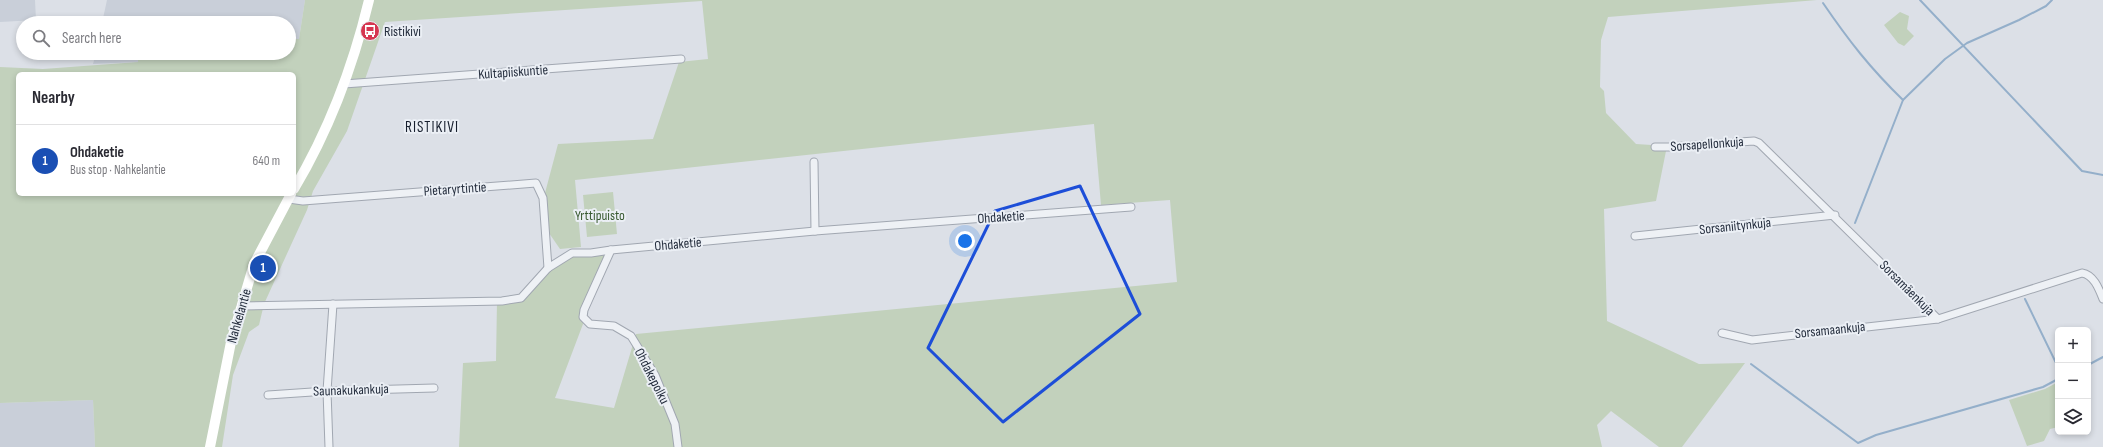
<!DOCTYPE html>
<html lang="en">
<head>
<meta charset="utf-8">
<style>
	body { margin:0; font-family:"Sofia Sans Condensed",sans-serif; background:#f7f7f7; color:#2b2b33 }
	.controls { position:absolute; right:12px; bottom:12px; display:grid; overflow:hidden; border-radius:6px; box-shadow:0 2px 6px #0003 }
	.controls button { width:36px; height:36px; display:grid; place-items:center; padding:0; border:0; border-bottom:1px solid #e1e1e2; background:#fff; color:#2b2b33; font:20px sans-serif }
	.you { position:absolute; left:965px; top:241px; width:14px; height:14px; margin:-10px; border:3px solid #fff; border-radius:50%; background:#1a73e8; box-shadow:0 0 0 6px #1a73e833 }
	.badge { display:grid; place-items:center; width:26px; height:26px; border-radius:50%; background:#d63650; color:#fff; font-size:13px; font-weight:700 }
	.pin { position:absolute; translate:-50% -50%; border:2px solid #fff; box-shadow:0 1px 4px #0006 }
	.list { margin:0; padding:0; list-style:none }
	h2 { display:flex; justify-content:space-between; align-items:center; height:52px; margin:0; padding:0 16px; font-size:17px }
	h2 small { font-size:13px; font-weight:400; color:#7c7c81 }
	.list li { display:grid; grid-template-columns:26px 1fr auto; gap:12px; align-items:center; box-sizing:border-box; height:72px; padding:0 16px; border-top:1px solid #e1e1e2 }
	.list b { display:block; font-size:15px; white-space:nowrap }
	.list p { margin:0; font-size:13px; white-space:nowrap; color:#7c7c81 }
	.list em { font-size:13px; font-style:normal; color:#7c7c81 }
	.icon { flex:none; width:22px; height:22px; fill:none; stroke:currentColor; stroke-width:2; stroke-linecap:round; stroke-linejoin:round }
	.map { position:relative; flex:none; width:2103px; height:447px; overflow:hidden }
	.search { position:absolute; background:#fff; box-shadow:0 2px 6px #0003; left:16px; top:16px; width:280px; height:44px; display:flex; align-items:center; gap:10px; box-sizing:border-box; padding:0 14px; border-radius:22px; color:#7c7c81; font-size:15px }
	.panel { position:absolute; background:#fff; box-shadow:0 2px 6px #0003; left:16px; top:72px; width:280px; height:124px; border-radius:6px }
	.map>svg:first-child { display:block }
	.built { fill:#c9cfd9 }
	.green { fill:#c2d1bc; fill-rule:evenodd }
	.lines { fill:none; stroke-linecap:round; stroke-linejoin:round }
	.stream { stroke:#94afca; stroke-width:2 }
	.street-casing { stroke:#a1a7b1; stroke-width:9 }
	.street { stroke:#eef1f5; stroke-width:7 }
	.secondary { stroke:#fff; stroke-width:10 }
	.marked { fill:none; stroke:#1d4ed8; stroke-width:3; stroke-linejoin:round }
	.labels { text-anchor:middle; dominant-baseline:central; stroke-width:4; stroke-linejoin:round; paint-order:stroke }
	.poi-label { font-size:14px; fill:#252e3e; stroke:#ebeff5; text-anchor:start }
	.street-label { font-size:14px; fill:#252e3e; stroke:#ebeff5 }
	.park-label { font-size:14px; fill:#395a31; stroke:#ebeff5 }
	.neighbourhood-label { font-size:15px; letter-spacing:1px; fill:#171f2e; stroke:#ebeff5 }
</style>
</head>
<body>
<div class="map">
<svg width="2103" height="447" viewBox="0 0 2103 447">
	<rect width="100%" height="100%" fill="#dce0e7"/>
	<g class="built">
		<path d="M0,0H35L36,20L0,22Z"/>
		<path d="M107,0H305L299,39H289V23H102Z"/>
		<path d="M96,53H138V62L93,64Z"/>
		<path d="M93,400L95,447H0V403Z"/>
	</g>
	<g class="green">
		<path d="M305,0H1817L1608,17L1601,40L1600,87L1604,91L1606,113L1636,144L1667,146L1656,201L1604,209L1607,321L1699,364L1745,363L1682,447H1659L1611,411L1597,425L1602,447H459L463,363L496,361L497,301L521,298L548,268L572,253L611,250L555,398L614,408L636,334L1177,282L1170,200L1101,205L1094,124L575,180L581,247L560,249L549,233L545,193L558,144L653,139L679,62L708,59L702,1L385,22L347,131L313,191L307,210L264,304L259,325L249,332L233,375L222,447H95L93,400L0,403V67L43,69L138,62V53H289V39H299ZM18,74H294V194H18Z"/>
		<path d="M1900,12L1909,16L1907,29L1914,36L1904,46L1898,43L1884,25Z"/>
		<path d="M613,192L617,234L587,237L583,195Z"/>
		<path d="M2058,382V427L2050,429L2044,441L2027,446L2009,400L2045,389Z"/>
	</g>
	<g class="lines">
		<g class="stream">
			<path d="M1920,0L2082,171L2103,175"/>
			<path d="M1823,3C1849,41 1870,68 1903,100"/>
			<path d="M1855,223L1903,100L1945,59L1967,43L2019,20L2046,6L2052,0"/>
			<path d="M2025,299L2058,367"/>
			<path d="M1751,364L1858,443L1876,435L2043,387L2058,379"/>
			<path d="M2088,365L2103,357"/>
		</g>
		<defs>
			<g id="street">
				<path d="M344,84L681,59"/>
				<path d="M1655,147H1669L1754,141L1759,143L1938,319L2082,273C2094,275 2099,289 2103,299"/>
				<path d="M814,162L815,231"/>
				<path d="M289,199L303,201L536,183L543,198L548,268"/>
				<path d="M1635,236L1835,215"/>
				<path d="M611,250L584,310L583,317L590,324L614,326L631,336L655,375L675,424L678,447"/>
				<path d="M241,306L502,301L521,298L548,268L572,253H591L611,250L815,231L1131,207"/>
				<path d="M1722,333L1752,340L1938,319"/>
				<path d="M268,395L327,391L434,388"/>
				<path d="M329,447L327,391L333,304"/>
			</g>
		</defs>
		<use href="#street" class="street-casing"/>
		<use href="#street" class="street"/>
		<g class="secondary">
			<path d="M294,189C329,130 353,67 369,0"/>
			<path d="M210,447L231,342L254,264L291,194"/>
		</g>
	</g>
	<path class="marked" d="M1080,186L1140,314L1003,422L928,348L995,211Z"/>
	<defs>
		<symbol id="bus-disc" viewBox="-11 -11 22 22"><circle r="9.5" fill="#d63650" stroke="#ebeff5"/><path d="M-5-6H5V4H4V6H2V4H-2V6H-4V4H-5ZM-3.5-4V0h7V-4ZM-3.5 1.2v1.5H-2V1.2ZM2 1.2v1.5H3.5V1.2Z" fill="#fff"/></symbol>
	</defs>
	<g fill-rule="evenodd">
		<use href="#bus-disc" x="359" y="20" width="22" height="22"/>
	</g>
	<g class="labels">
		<g class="poi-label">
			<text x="384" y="31">Ristikivi</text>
		</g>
		<g class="street-label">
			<text transform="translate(513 72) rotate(-4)">Kultapiiskuntie</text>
			<text transform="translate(1707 144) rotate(-4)">Sorsapellonkuja</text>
			<text transform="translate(455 189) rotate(-4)">Pietaryrtintie</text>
			<text transform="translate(1001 217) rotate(-4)">Ohdaketie</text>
			<text transform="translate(1735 226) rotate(-6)">Sorsaniitynkuja</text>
			<text transform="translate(678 244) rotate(-5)">Ohdaketie</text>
			<text transform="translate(1907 288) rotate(45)">Sorsamäenkuja</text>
			<text transform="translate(239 316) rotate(-74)">Nahkelantie</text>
			<text transform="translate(1830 330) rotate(-6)">Sorsamaankuja</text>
			<text transform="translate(652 376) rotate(63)">Ohdakepolku</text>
			<text transform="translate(351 390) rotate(-2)">Saunakukankuja</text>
		</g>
		<g class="park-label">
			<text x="600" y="215">Yrttipuisto</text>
		</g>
		<g class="neighbourhood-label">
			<text x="432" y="127">RISTIKIVI</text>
		</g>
	</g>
</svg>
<div class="controls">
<button>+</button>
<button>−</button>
<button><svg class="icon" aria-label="layers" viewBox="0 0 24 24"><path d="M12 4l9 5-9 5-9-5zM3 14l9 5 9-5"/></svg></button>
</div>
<div class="you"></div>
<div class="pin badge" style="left:263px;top:268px;background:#1a4fb4">1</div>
<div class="search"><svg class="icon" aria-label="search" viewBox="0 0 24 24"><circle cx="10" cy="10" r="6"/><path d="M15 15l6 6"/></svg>Search here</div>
<section class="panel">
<h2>Nearby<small></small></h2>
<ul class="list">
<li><span class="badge" style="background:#1a4fb4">1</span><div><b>Ohdaketie</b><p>Bus stop · Nahkelantie</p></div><em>640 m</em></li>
</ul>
</section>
</div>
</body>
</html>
